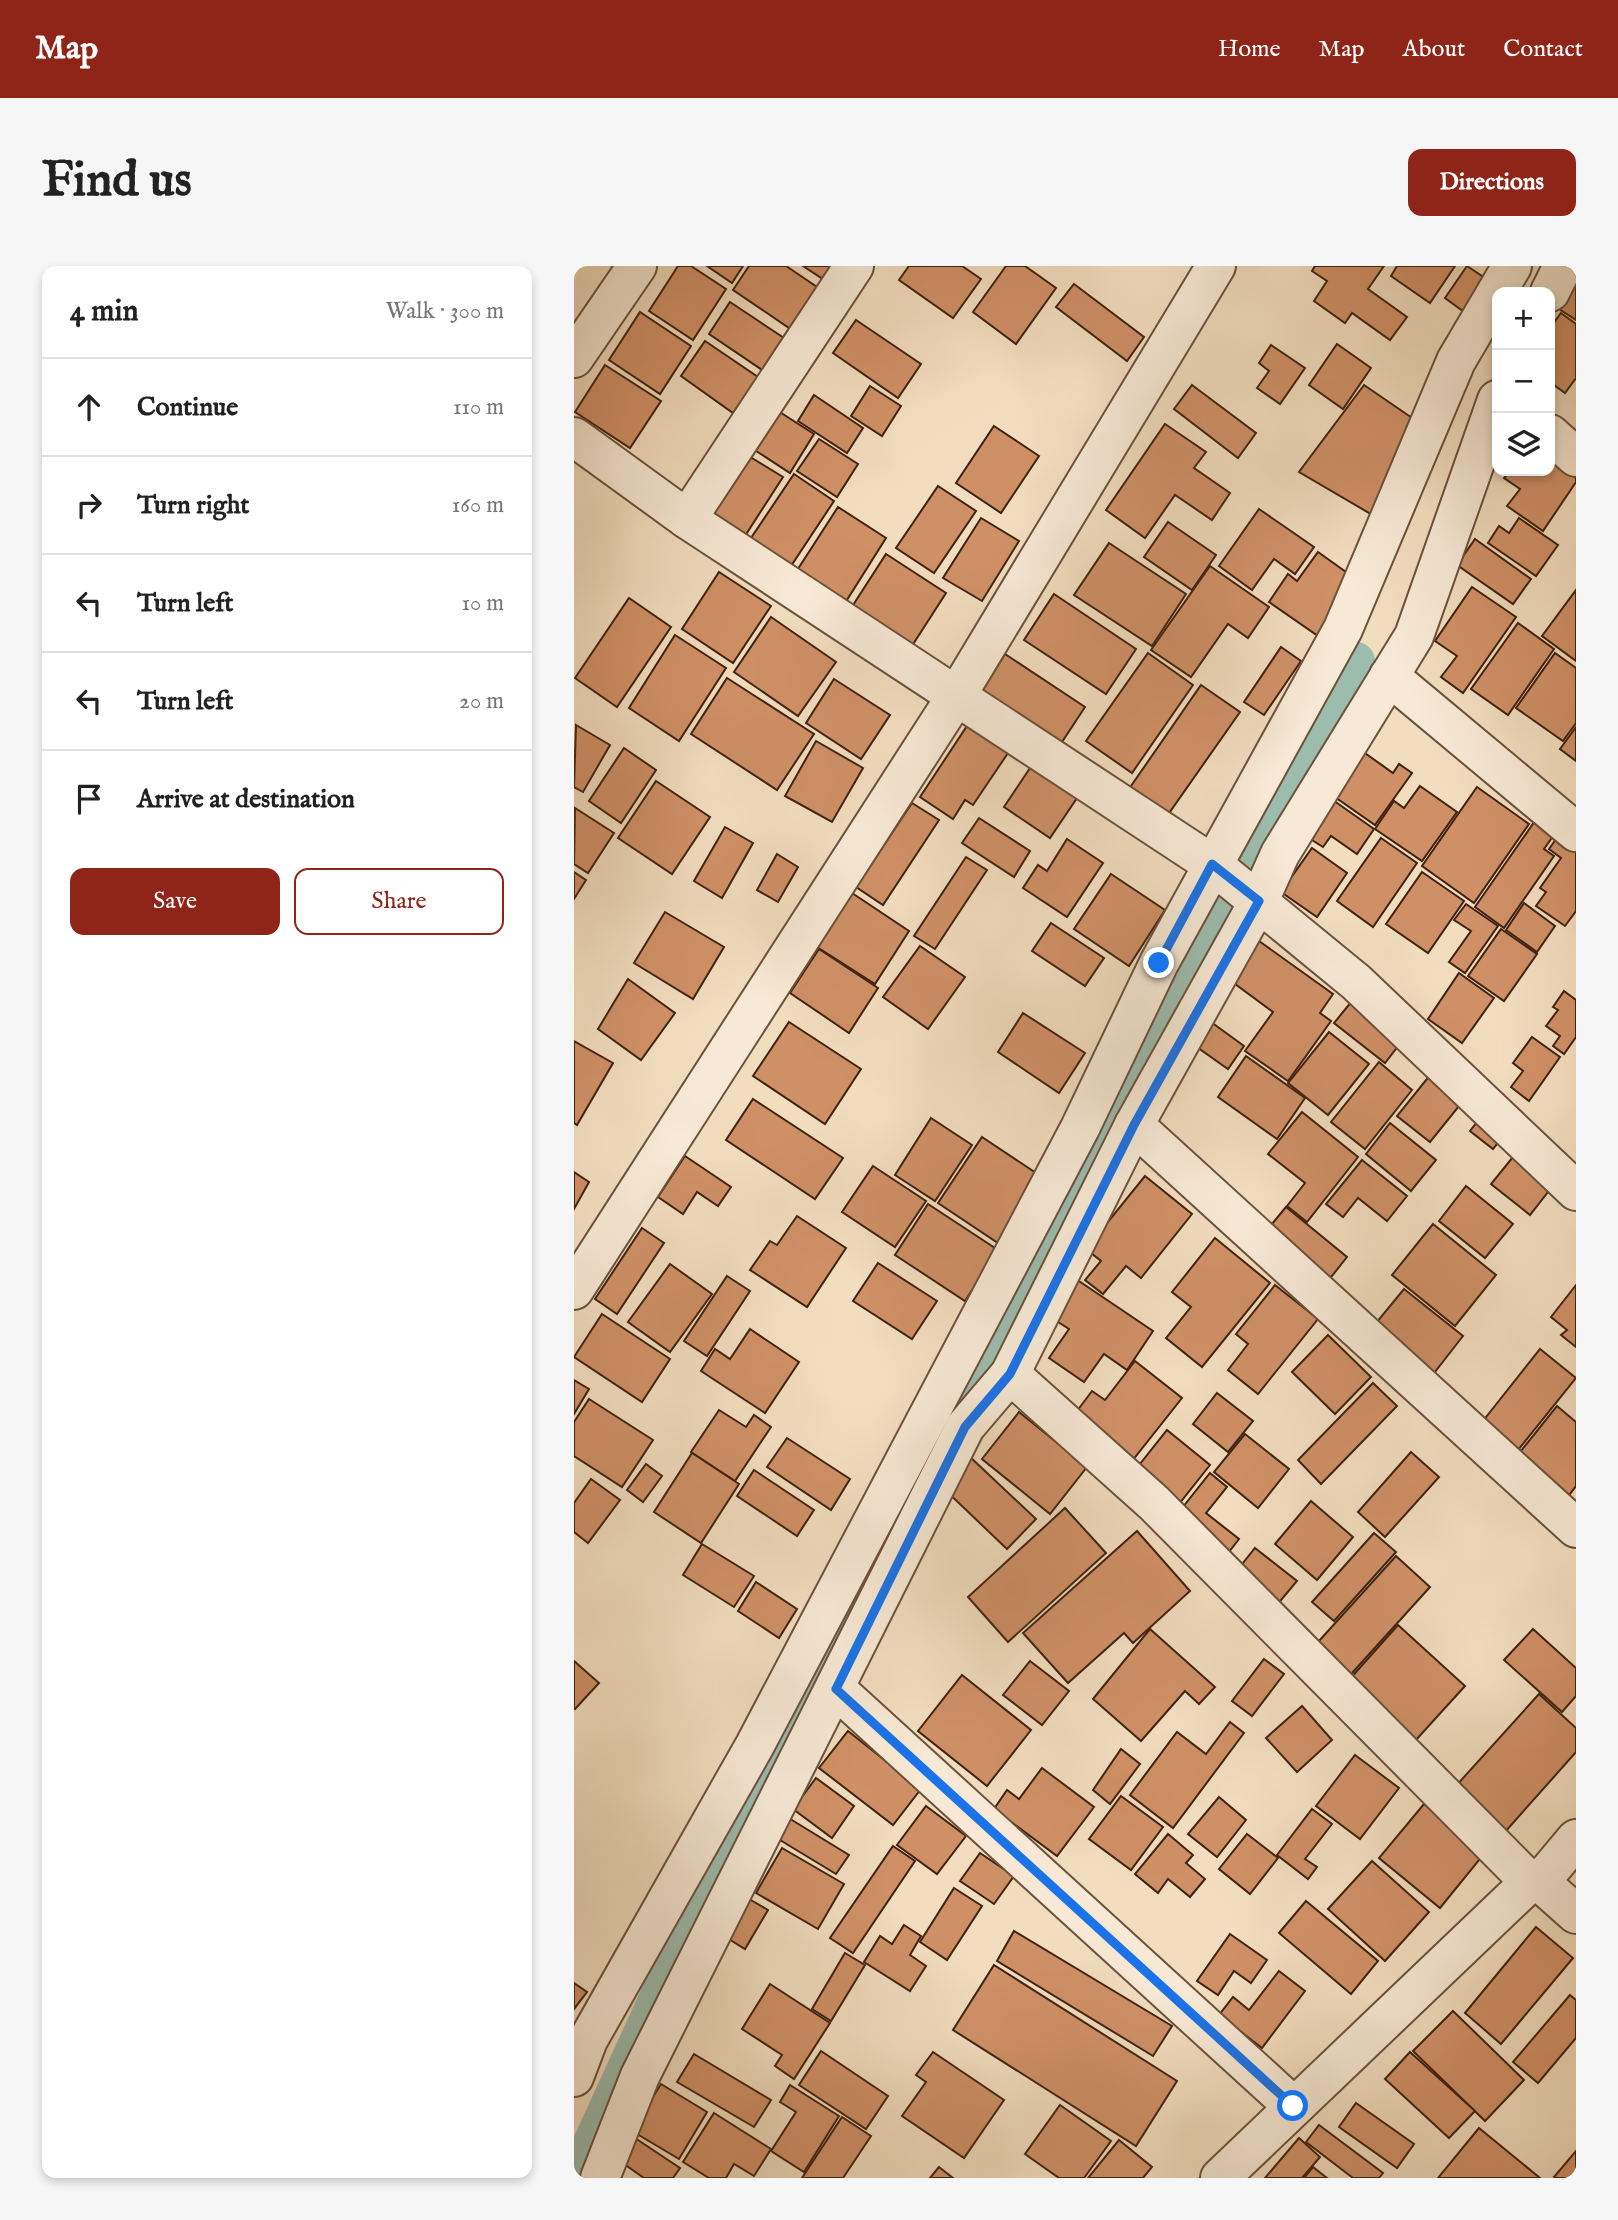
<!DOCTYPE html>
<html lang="en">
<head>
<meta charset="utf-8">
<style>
	body { margin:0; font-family:"IM FELL English",serif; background:#f6f6f6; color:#222 }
	.controls { position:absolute; right:21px; top:21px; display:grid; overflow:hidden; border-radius:14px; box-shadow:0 4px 10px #0003 }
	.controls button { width:63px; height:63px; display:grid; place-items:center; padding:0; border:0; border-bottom:2px solid #e0e0e0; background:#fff; color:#222; font:35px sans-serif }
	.stop { position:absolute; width:21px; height:21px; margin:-16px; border:5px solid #1a73e8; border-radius:50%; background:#fff }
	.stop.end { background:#1a73e8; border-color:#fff; box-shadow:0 2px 7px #0008 }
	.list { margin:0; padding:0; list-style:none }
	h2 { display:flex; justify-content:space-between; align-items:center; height:91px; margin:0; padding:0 28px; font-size:30px }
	h2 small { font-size:23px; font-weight:400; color:#767676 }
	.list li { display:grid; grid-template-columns:46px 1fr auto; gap:21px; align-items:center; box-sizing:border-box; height:98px; padding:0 28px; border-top:2px solid #e0e0e0 }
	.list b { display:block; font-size:26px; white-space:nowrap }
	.list em { font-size:23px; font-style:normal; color:#767676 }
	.actions { display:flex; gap:14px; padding:21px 28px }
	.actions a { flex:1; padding:16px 0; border:2px solid #8f2418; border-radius:14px; text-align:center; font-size:24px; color:#8f2418 }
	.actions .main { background:#8f2418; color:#fff }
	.icon { flex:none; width:38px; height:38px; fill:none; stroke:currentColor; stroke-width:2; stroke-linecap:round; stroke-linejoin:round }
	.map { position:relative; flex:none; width:1002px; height:1912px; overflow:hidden; border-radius:14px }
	header { display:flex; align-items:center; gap:42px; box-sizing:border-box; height:98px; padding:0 35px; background:#8f2418; color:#fff }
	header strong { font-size:33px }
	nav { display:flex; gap:38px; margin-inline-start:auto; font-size:24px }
	.intro { display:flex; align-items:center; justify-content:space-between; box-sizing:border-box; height:168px; padding:0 42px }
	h1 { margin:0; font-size:49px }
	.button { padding:18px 32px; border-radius:14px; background:#8f2418; color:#fff; font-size:24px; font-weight:700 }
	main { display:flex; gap:42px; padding:0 42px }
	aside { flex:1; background:#fff; border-radius:14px; box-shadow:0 4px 10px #0003 }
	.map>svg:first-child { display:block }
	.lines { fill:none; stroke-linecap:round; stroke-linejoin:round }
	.canal { stroke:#9cbcad; stroke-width:38 }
	.building { fill:#d09066; stroke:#3f2211; stroke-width:2 }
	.minor-casing { stroke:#6c513c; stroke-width:42 }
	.minor { stroke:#f7e9d5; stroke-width:38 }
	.route { stroke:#1a73e8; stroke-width:9 }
</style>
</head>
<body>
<header>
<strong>Map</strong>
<nav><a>Home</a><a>Map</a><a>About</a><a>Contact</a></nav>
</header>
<div class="intro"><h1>Find us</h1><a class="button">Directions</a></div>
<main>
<aside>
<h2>4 min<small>Walk · 300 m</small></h2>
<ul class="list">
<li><svg class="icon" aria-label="ahead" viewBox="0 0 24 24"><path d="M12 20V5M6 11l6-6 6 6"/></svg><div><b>Continue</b></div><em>110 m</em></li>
<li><svg class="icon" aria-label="right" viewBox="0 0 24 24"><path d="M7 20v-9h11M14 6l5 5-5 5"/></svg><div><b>Turn right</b></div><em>160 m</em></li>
<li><svg class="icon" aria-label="left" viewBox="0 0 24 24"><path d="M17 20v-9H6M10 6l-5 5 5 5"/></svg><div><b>Turn left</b></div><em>10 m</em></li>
<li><svg class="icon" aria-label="left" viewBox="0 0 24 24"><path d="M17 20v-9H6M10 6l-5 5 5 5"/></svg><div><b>Turn left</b></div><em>20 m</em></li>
<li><svg class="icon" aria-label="arrive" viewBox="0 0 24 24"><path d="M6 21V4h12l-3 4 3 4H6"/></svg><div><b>Arrive at destination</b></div></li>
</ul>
<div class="actions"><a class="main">Save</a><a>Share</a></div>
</aside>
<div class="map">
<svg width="1002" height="1912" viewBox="0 0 1002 1912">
	<rect width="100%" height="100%" fill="#f2ddbf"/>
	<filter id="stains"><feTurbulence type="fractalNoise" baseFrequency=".00286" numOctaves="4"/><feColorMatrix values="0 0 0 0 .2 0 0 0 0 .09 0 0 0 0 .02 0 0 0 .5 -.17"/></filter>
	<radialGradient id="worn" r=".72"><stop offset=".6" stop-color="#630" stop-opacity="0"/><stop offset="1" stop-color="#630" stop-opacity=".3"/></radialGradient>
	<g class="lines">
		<path class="canal" d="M2,1912L133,1625L309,1280L419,1085L621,693L782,395"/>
	</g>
	<g class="building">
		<path d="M104,0H117L152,23L119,74L75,45Z"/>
		<path d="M133,0H169L158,17Z"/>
		<path d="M175,0H212L246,23L218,64L159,24Z"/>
		<path d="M229,0H262L252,15Z"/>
		<path d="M335,0H388L407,13L379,52L325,14Z"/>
		<path d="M432,0H451L482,22L442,78L399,46Z"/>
		<path d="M741,0H810L794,23L833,51L816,74L778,47L771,57L740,35L753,15L738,5Z"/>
		<path d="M823,0H881L856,37L817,10Z"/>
		<path d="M893,0L920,18L897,51L871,32Z"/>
		<path d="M1002,11V54L982,41Z"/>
		<path d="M500,18L570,71L553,95L482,41Z"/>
		<path d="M156,36L213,74L191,106L135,68Z"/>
		<path d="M66,46L117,80L86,128L35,94Z"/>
		<path d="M987,47L1002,58V112L991,127L976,116V62Z"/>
		<path d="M282,54L347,98L324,132L259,87Z"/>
		<path d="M131,75L184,111L159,147L107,110Z"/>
		<path d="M763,78L797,102L769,143L735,119Z"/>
		<path d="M697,79L731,102L706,138L683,122L695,105L685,97Z"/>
		<path d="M31,99L87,135L56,182L1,146Z"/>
		<path d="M618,119L682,167L664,192L600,143Z"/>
		<path d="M790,119L847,158L807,254L725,206Z"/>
		<path d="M296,120L327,140L308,170L277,150Z"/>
		<path d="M240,129L289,162L273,187L224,155Z"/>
		<path d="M201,143L240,168L216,207L176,181Z"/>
		<path d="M591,158L632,186L620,202L656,227L638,254L601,229L571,272L532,244Z"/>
		<path d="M420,160L465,190L427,247L382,217Z"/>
		<path d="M245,173L284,198L263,231L223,205Z"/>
		<path d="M173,189L209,211L169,273L133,250Z"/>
		<path d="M976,194L1002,212V216L969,265L933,240L946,223L930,212L936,205H976Z"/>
		<path d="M220,208L260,235L217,300L177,272Z"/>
		<path d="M364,220L402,245L360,307L322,282Z"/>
		<path d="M264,241L312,272L271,337L222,306Z"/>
		<path d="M685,243L740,281L721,308L700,293L678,324L645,300Z"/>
		<path d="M407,252L445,275L408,335L369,312Z"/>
		<path d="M945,252L984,279L962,310L914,277L925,260L935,267Z"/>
		<path d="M594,256L642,289L618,324L570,291Z"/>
		<path d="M901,273L957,313L939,338L883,299Z"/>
		<path d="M535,277L612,328L578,380L500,329Z"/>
		<path d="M744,286L786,316L747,372L695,336L714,308L723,315Z"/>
		<path d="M312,288L372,327L334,386L274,347Z"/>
		<path d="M636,300L695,341L674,372L654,358L617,411L577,384Z"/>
		<path d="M145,306L197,340L159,397L108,363Z"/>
		<path d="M898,321L942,351L889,427L867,411L883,390L861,375Z"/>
		<path d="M1002,324V395L968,370Z"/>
		<path d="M480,328L562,383L532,428L450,374Z"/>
		<path d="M55,332L97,361L43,441L1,412Z"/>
		<path d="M197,351L262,396L224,450L160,406Z"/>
		<path d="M944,357L980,383L934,449L897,423Z"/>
		<path d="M101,369L152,402L105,475L55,442Z"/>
		<path d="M707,381L727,395L690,449L670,436Z"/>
		<path d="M574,387L619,419L558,507L512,475Z"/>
		<path d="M981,387L1002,402V457L989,475L942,442Z"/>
		<path d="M431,388L511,441L484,482L405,430Z"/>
		<path d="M153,412L240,468L203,524L117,468Z"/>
		<path d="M260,413L316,449L287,493L232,457Z"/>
		<path d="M627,419L666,446L586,560L548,533Z"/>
		<path d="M2,459L36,479L9,526L0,521Z"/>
		<path d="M393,460L434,487L399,539L391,534L379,553L346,531Z"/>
		<path d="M1002,461V495L986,483Z"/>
		<path d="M242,475L289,502L258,556L211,530Z"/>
		<path d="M50,482L82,504L47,557L15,535Z"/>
		<path d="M788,485L819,507L825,498L838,507L801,559L758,529Z"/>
		<path d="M456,502L503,532L476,572L430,541Z"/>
		<path d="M82,515L136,551L98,608L44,572Z"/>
		<path d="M846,520L883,546L848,595L801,563L820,535L830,542Z"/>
		<path d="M903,521L955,558L900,637L848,600Z"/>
		<path d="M756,532L800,563L783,588L757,570L749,581L730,569Z"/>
		<path d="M338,537L365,554L309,639L282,621Z"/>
		<path d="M1,542L40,567L14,607L0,598Z"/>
		<path d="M405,552L456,585L440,611L388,577Z"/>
		<path d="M963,552L982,566L970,583L980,590L930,662L901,641Z"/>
		<path d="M151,561L179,577L148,632L120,615Z"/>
		<path d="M985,569L1002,580V645L991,660L962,640L972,626L966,622L987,592L975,583Z"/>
		<path d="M807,572L843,597L799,661L763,635Z"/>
		<path d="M493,573L529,597L493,651L449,622L464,599L473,605Z"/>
		<path d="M738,582L773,607L743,651L707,626Z"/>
		<path d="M203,588L224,601L204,636L183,624Z"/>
		<path d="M392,591L413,604L361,683L340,670Z"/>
		<path d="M0,606L12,614L0,633Z"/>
		<path d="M848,606L890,635L854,687L812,658Z"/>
		<path d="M537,608L591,644L555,700L500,663Z"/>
		<path d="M278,627L335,665L301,718L243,681Z"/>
		<path d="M950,637L981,660L963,686L932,664Z"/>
		<path d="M892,638L924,660L891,707L875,696L897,665L880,654Z"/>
		<path d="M91,646L150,681L119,733L60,697Z"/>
		<path d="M477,657L530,692L511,720L458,685Z"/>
		<path d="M927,663L963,688L930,735L894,710Z"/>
		<path d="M685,675L759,728L746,747L757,755L714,815L671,785L699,746L657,715Z"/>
		<path d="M346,680L391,711L354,763L309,731Z"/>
		<path d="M245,683L304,722L275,767L216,727Z"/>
		<path d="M885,707L920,732L888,777L854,753Z"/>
		<path d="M54,713L101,747L67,794L24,763Z"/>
		<path d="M990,725L1002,734V771L990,788L979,780L986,770L972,760L984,744L979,741Z"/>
		<path d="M778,735L828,775L811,797L760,757Z"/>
		<path d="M449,747L511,787L485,827L424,786Z"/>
		<path d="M215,756L287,803L251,858L179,810Z"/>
		<path d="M637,756L670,780L654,803L620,779Z"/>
		<path d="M755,766L795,798L754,849L714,817Z"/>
		<path d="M958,771L986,791L955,835L937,821L949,805L939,797Z"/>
		<path d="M0,775L39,797L3,859L0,857Z"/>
		<path d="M672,790L731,832L703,873L644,831Z"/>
		<path d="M805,796L838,824L791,883L757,856Z"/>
		<path d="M861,803L894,829L856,876L823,850Z"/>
		<path d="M179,833L269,892L241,933L152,874Z"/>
		<path d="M728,846L784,891L733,956L713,940L731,917L694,888Z"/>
		<path d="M911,846L934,864L919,883L896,865Z"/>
		<path d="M357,852L398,879L361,935L321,909Z"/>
		<path d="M816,857L862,894L837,925L792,888Z"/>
		<path d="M408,871L471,913L427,979L364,937Z"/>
		<path d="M943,886L981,917L956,949L917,918Z"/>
		<path d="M111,890L157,921L144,940L123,926L109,948L84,931Z"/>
		<path d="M788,894L833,930L813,955L784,932L769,951L752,938Z"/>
		<path d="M299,900L352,935L321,981L268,946Z"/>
		<path d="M0,906L15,916L0,943Z"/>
		<path d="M571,910L618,948L567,1012L552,1000L529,1028L511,1014L527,995L512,983Z"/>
		<path d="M892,920L939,958L911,992L865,955Z"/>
		<path d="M354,938L424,984L391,1035L321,989Z"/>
		<path d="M712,941L773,991L750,1020L688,970Z"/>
		<path d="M223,950L272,982L233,1041L176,1004L196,975L203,979Z"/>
		<path d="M859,958L922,1009L881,1060L818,1009Z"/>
		<path d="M68,962L90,977L43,1048L21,1033Z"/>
		<path d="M641,972L696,1017L628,1101L592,1072L617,1041L598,1026Z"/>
		<path d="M304,997L363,1035L338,1073L279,1035Z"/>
		<path d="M96,998L138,1028L96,1086L54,1056Z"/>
		<path d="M153,1010L176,1025L133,1090L110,1075Z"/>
		<path d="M499,1011L579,1065L553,1104L530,1088L510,1116L475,1092L495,1063L473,1049Z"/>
		<path d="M701,1019L744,1053L684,1128L654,1104L674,1078L662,1068Z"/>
		<path d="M1002,1019V1081L987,1069L993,1064L977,1051Z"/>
		<path d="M830,1023L889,1070L853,1116L793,1068Z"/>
		<path d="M28,1048L96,1093L68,1136L0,1091Z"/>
		<path d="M176,1063L225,1096L191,1147L127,1105L141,1083L156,1093Z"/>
		<path d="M754,1069L797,1111L761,1148L718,1106Z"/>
		<path d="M966,1083L1002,1112L936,1194L901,1165Z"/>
		<path d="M561,1095L608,1132L558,1195L500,1149L518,1125L531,1134Z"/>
		<path d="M0,1114L15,1123L0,1148Z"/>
		<path d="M799,1117L823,1140L747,1218L724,1194Z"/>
		<path d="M643,1127L679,1155L654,1186L619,1158Z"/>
		<path d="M15,1133L79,1174L48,1221L0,1190V1156Z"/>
		<path d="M983,1140L1002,1156V1220L989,1237L938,1196Z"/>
		<path d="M145,1144L172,1161L180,1149L197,1161L161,1215L117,1186Z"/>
		<path d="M445,1146L513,1201L476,1248L408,1193Z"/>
		<path d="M593,1164L636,1199L601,1243L558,1208Z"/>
		<path d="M671,1168L715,1203L684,1242L640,1206Z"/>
		<path d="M213,1172L276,1213L257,1244L193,1201Z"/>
		<path d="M837,1186L865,1211L811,1271L784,1246Z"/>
		<path d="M118,1187L165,1218L127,1277L80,1246Z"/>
		<path d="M395,1190L462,1253L433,1283L367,1220Z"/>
		<path d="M72,1198L88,1210L69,1236L53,1224Z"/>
		<path d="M180,1204L240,1244L223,1270L163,1230Z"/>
		<path d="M636,1207L653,1221L632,1247L665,1273L651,1291L601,1251Z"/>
		<path d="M17,1213L46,1234L14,1277L0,1266V1237Z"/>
		<path d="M737,1235L779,1271L743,1314L701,1278Z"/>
		<path d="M491,1242L532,1287L434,1376L394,1331Z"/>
		<path d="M563,1265L616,1325L559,1377L550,1367L494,1417L449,1367Z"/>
		<path d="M800,1267L822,1286L760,1355L738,1336Z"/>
		<path d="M128,1278L180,1310L160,1341L109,1309Z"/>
		<path d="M681,1282L723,1315L702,1340L661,1307Z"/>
		<path d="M822,1290L856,1321L769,1417L735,1386Z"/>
		<path d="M182,1316L223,1343L205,1372L164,1345Z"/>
		<path d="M824,1359L891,1420L841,1475L774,1415Z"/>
		<path d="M576,1363L641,1421L625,1438L611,1425L567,1475L519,1433Z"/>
		<path d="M959,1363L1002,1402V1430L988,1446L930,1394Z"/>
		<path d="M690,1393L710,1408L678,1450L658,1435Z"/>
		<path d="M0,1395L25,1417L1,1443L0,1442Z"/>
		<path d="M456,1395L495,1425L468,1459L429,1429Z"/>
		<path d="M388,1409L457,1464L413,1520L344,1465Z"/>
		<path d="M965,1428L1002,1462V1486L931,1566L881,1521Z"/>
		<path d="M728,1440L758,1474L723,1506L692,1472Z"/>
		<path d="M656,1456L670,1467L599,1562L556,1529L603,1466L632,1488Z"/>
		<path d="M274,1465L347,1523L319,1559L245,1502Z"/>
		<path d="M547,1483L566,1498L536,1538L519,1524Z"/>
		<path d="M781,1489L825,1522L786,1573L742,1540Z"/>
		<path d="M468,1502L520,1541L483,1590L420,1543L433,1524L445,1533Z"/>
		<path d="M242,1512L280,1540L258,1572L219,1543Z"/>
		<path d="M547,1530L589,1561L557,1604L515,1573Z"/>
		<path d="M645,1531L672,1554L643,1591L614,1568Z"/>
		<path d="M850,1538L910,1588L866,1642L805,1592Z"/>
		<path d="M352,1540L392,1570L363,1608L323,1579Z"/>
		<path d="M738,1543L758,1558L731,1593L743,1601L734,1613L703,1589Z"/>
		<path d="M213,1551L275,1589L262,1608L201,1571Z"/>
		<path d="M594,1568L619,1589L612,1597L631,1613L616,1631L594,1613L584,1627L561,1608Z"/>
		<path d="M673,1568L704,1592L676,1628L645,1603Z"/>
		<path d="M319,1580L341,1595L279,1687L256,1672Z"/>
		<path d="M208,1582L270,1618L244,1663L182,1627Z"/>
		<path d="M406,1587L440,1610L420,1638L386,1615Z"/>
		<path d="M798,1595L855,1646L811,1695L754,1643Z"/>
		<path d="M380,1622L408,1640L373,1694L346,1676Z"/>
		<path d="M175,1633L194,1644L171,1683L153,1672Z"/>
		<path d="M732,1635L804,1695L777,1728L705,1667Z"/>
		<path d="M330,1659L347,1670L336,1689L352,1700L336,1725L290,1696L306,1670L318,1678Z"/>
		<path d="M962,1661L999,1692L927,1778L891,1747Z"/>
		<path d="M440,1665L598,1760L579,1790L423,1695Z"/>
		<path d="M656,1668L693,1694L677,1717L660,1705L644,1729L623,1715Z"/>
		<path d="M271,1687L291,1699L257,1755L238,1743Z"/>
		<path d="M420,1699L603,1815L562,1880L379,1764Z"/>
		<path d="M705,1705L731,1725L688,1782L645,1749L659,1731L675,1744Z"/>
		<path d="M0,1717L13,1726L0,1743Z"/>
		<path d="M196,1718L256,1757L220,1813L201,1800L208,1789L168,1763Z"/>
		<path d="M996,1729L1002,1734V1772L964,1817L939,1796Z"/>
		<path d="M879,1745L950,1814L911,1855L839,1785Z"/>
		<path d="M247,1785L314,1830L292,1863L225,1819Z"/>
		<path d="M359,1786L430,1834L390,1892L328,1850L352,1816L342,1809Z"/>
		<path d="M836,1786L901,1845L875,1872L811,1813Z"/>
		<path d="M120,1788L197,1834L180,1861L103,1816Z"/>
		<path d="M87,1818L133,1846L105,1893L58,1865Z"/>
		<path d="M216,1819L265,1850L230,1906L197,1885L222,1846L206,1836Z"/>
		<path d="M782,1837L840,1878L823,1902L765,1861Z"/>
		<path d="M486,1839L537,1875L510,1912H485L451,1888Z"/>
		<path d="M140,1847L197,1883L180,1910L160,1898L152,1912H135L109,1896Z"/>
		<path d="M268,1851L297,1870L269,1912H228Z"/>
		<path d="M745,1859L809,1907L805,1912H779L732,1876Z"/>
		<path d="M905,1862L966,1912H864Z"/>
		<path d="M58,1870L106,1902L99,1912H70L43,1893Z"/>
		<path d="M725,1872L746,1891L728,1912H691Z"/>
		<path d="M545,1874L578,1901L569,1912H514Z"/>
		<path d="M1002,1885V1912H981L980,1911Z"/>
		<path d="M365,1901L379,1912H356Z"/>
		<path d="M739,1901L753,1912H730Z"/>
	</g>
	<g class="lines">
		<defs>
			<g id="minor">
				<path d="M976,26L989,0"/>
				<path d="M0,92L63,0"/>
				<path d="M976,168L1002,191"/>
				<path d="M0,171L113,253L638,598L782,716L1002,925"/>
				<path d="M113,253L280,0"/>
				<path d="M815,410L1002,566"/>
				<path d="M560,859L1002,1262"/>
				<path d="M0,1024L381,432L642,0"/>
				<path d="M436,1108L580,1237L956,1616"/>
				<path d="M262,1423L719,1840"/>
				<path d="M966,1616L1002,1648"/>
				<path d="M0,1811L14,1774L181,1479L506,862L585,697L769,363L882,95L938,0"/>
				<path d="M26,1912L66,1810L391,1161L436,1108L560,859L685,635L706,588L840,370L923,134"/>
				<path d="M646,1912L956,1616H966L1002,1573"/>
			</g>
		</defs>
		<use href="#minor" class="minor-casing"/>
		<use href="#minor" class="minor"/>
	</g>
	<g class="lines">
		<path class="route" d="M585,697L638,598L685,635L560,859L436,1108L391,1161L262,1423L719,1840"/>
	</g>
	<rect width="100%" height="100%" filter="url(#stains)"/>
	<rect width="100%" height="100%" fill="url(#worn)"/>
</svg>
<div class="controls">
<button>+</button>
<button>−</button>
<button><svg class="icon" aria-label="layers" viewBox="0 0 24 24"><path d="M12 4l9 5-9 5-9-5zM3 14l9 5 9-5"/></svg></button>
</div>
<div class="stop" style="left:719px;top:1840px"></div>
<div class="stop end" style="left:585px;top:697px"></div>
</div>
</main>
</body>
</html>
